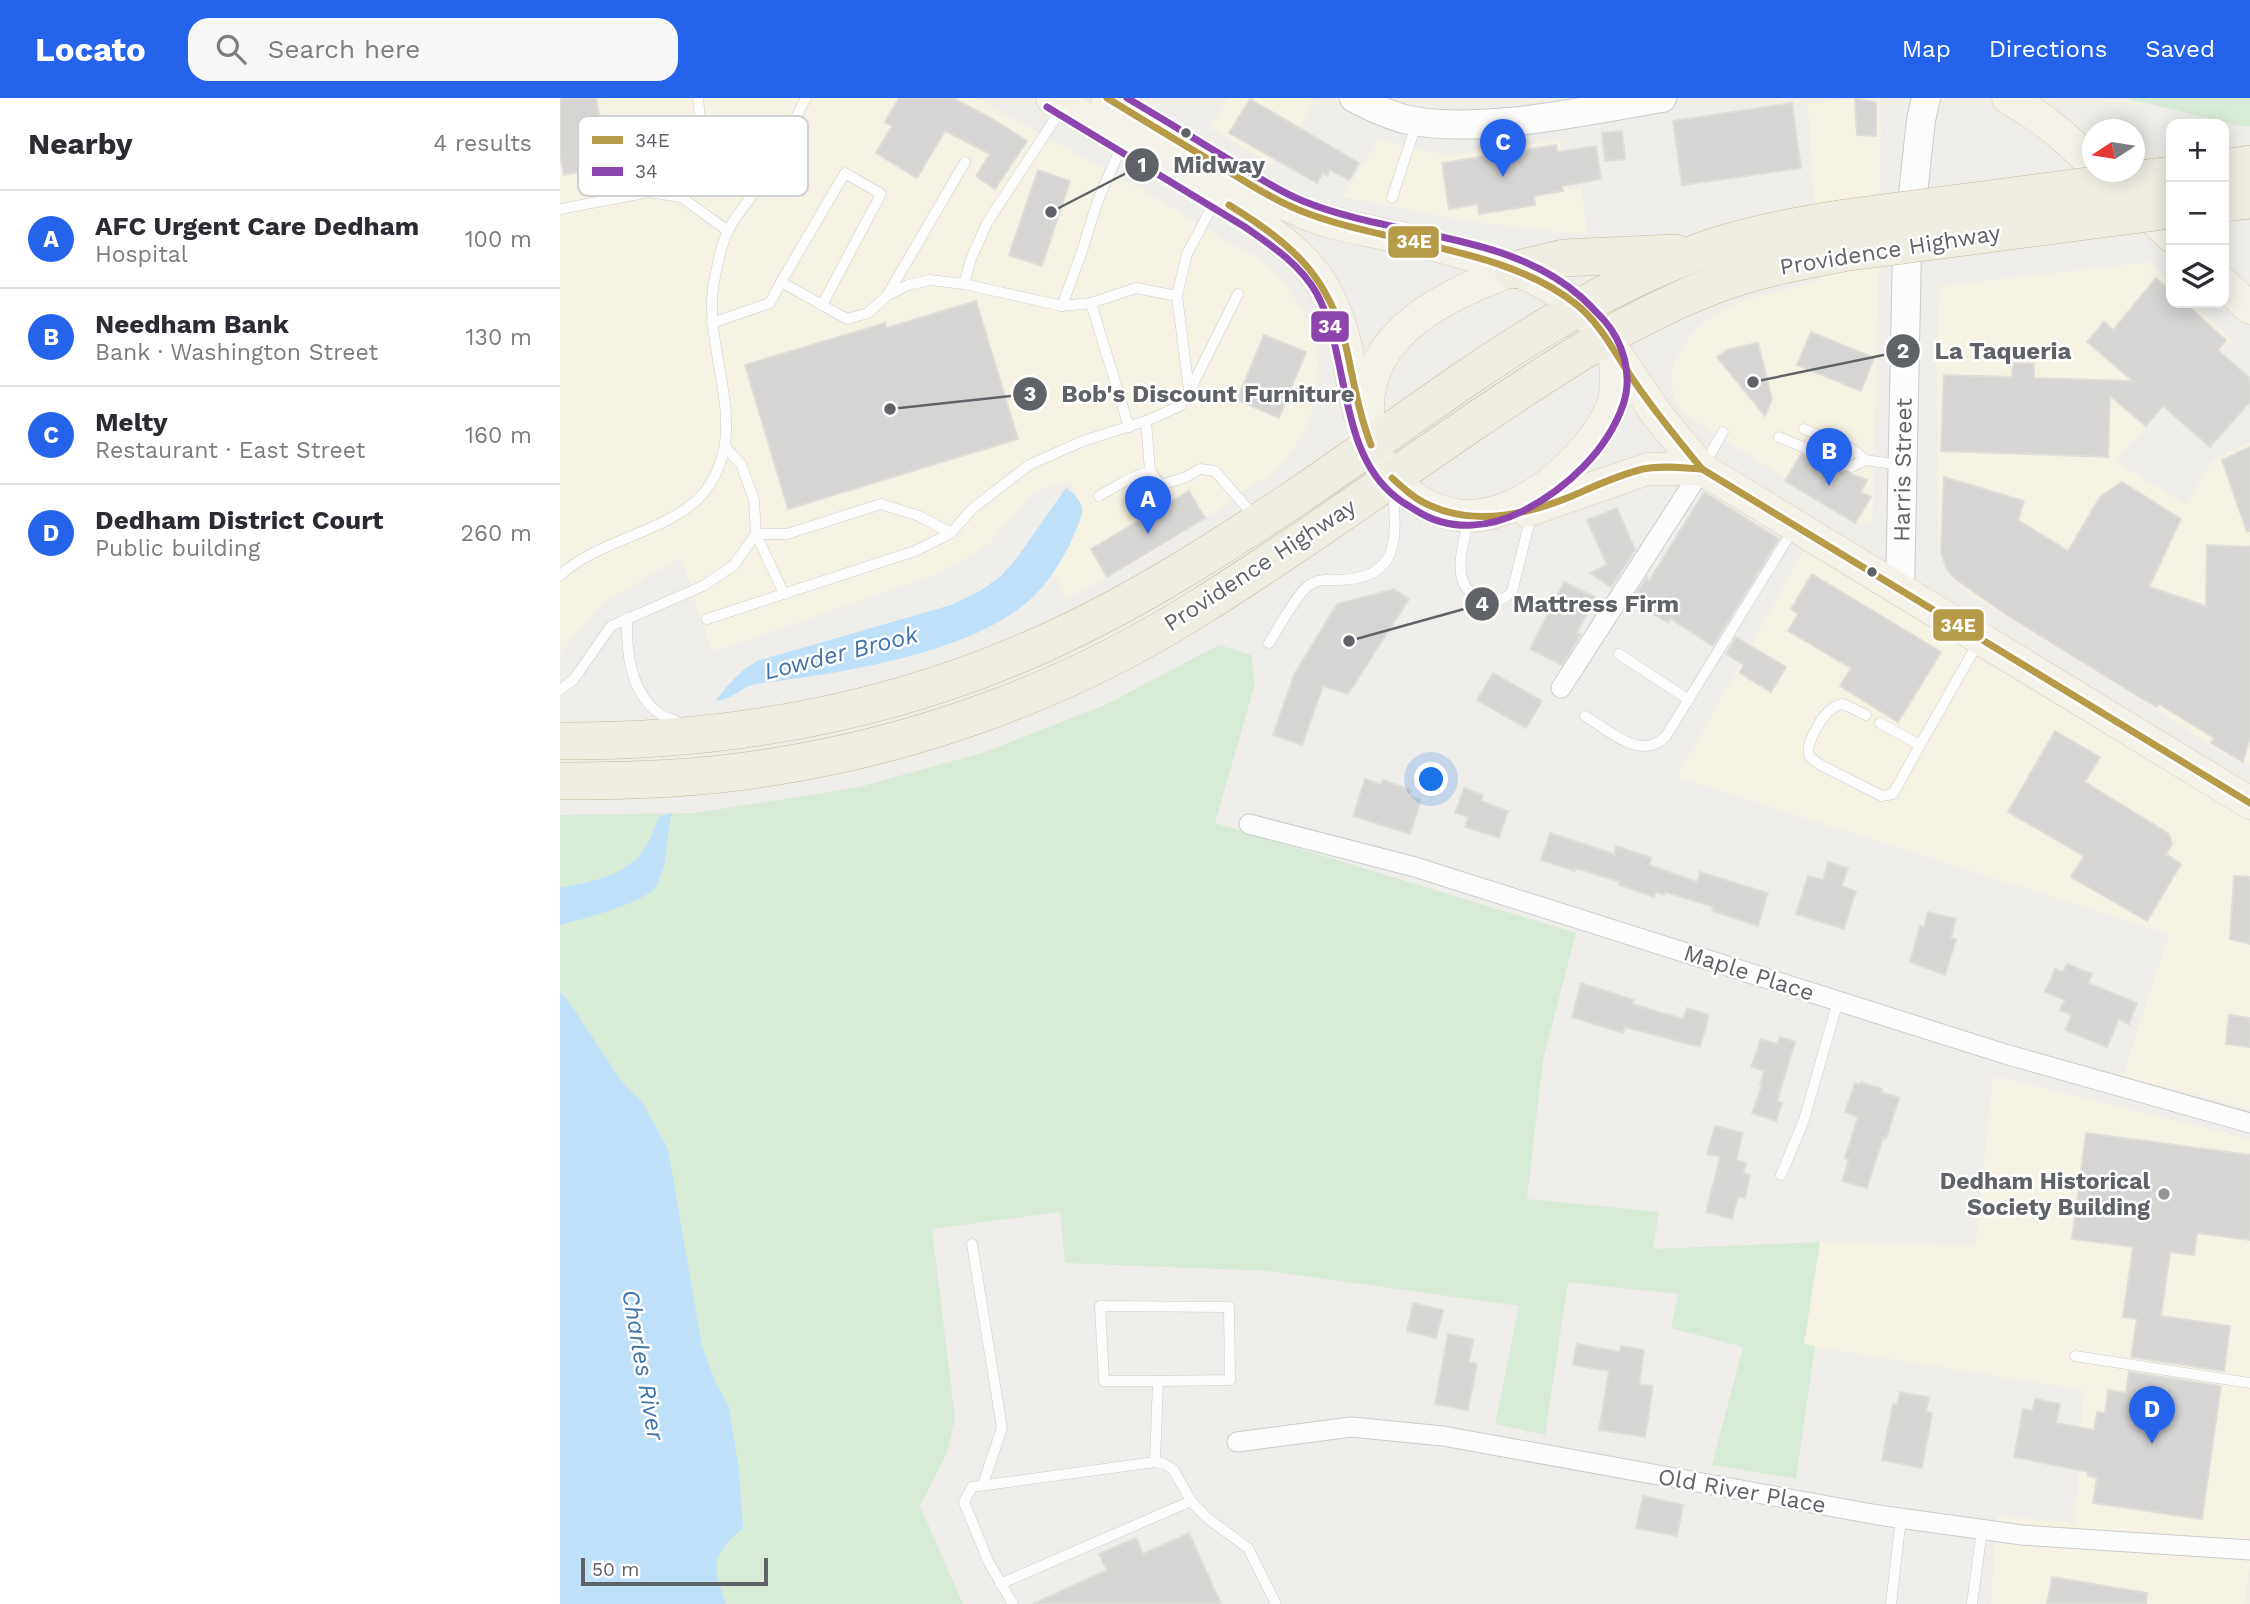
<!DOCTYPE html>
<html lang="en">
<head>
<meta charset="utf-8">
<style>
	body { margin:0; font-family:"Work Sans",sans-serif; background:#f7f7f7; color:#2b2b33 }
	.controls { position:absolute; right:21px; top:21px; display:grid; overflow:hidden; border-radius:14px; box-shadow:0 4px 18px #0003 }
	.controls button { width:63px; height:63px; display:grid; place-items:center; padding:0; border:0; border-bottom:2px solid #e1e1e2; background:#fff; color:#2b2b33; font:35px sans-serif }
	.compass { position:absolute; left:1522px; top:21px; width:63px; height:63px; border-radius:50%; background:#fff; box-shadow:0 4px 18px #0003; rotate:258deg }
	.scale { position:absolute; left:21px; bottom:18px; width:187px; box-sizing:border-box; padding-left:7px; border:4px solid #5f6368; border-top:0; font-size:19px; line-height:24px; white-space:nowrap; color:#5f6368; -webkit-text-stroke:5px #fff; paint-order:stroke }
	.you { position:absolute; left:872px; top:682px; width:24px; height:24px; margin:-18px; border:5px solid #fff; border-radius:50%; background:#1a73e8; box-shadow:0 0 0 10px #1a73e833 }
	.badge { display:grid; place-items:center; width:46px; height:46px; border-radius:50%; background:#2563eb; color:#fff; font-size:23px; font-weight:700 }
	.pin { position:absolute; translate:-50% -58px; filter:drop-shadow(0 2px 4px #0008) }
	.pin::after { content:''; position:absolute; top:37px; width:24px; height:21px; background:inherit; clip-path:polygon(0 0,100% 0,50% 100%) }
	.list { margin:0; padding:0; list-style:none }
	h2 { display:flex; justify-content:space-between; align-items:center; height:91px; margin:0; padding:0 28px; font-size:30px }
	h2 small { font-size:23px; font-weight:400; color:#7c7c81 }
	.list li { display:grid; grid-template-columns:46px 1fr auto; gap:21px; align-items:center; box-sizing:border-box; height:98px; padding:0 28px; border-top:2px solid #e1e1e2 }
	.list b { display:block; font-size:26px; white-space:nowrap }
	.list p { margin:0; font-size:23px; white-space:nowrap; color:#7c7c81 }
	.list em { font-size:23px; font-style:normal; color:#7c7c81 }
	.icon { flex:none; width:38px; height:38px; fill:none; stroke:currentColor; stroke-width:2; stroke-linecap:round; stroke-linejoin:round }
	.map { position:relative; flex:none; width:1690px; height:1506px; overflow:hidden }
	header { display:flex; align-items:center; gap:42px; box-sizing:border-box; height:98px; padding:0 35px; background:#2563eb; color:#fff }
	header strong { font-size:33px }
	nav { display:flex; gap:38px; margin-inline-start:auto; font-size:24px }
	.search { width:490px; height:63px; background:#f7f7f7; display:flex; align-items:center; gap:18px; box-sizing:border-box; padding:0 24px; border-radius:21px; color:#7c7c81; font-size:26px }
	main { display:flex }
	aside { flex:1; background:#fff }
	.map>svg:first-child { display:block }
	.commercial { fill:#f7f3e4 }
	.green { fill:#d8ebd6 }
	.water { fill:#bfe0f9 }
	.building { fill:#d6d5d3; stroke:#deddd9; stroke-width:2 }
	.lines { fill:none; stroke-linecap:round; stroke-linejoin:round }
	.lane-casing { stroke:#cbcccc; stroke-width:11 }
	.street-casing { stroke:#cbcccc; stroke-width:21 }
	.secondary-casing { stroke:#cacacb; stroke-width:30 }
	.primary-casing { stroke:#d7ceb8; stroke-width:33 }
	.highway-casing { stroke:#c8b996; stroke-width:38 }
	.lane { stroke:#fdfcfc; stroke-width:10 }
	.street { stroke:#fdfcfc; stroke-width:19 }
	.secondary { stroke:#fdfcfc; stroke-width:28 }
	.primary { stroke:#f4f2e9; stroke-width:32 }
	.highway { stroke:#f0ede3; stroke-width:37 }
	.highway-bridge-casing { stroke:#c8b996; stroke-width:38; stroke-linecap:butt }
	.highway-bridge { stroke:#f0ede3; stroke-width:37 }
	.bus-1-casing { stroke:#fff; stroke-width:12 }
	.bus-2-casing { stroke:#fff; stroke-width:12 }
	.bus-1 { stroke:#b79a47; stroke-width:7 }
	.bus-2 { stroke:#8e44ad; stroke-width:7 }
	.bus-dot { fill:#5f6368; stroke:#fff; stroke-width:2.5 }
	.poi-dot { fill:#919496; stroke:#fff; stroke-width:2.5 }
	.labels { text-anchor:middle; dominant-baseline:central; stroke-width:5; stroke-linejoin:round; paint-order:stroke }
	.street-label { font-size:23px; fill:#5f6368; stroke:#fff }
	.poi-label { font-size:23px; font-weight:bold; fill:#5f6368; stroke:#fff; text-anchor:end }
	.water-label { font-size:24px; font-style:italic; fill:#4174aa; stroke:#fff }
	.key { fill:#fff; stroke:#cfd0d2; stroke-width:2 }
	.key-label { font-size:19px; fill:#5f6368 }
	.leader { fill:none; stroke:#5f6368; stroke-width:2.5 }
	.callout-dot { fill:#5f6368; stroke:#fff; stroke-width:2.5 }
	.mark-label { font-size:21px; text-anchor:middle; font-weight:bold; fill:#fff }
	.callout-label { font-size:24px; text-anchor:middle; font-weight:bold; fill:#5f6368; stroke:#fff; stroke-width:5; stroke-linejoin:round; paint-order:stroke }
	.line-badge { stroke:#fff; stroke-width:2.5 }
	.badge-label { font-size:19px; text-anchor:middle; font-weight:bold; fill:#fff }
</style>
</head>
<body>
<header>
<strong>Locato</strong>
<div class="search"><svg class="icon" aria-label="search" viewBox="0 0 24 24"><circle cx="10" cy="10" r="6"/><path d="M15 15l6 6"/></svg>Search here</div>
<nav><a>Map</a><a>Directions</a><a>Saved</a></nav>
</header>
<main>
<aside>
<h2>Nearby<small>4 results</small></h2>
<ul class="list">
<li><span class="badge">A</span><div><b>AFC Urgent Care Dedham</b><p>Hospital</p></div><em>100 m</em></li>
<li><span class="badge">B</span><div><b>Needham Bank</b><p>Bank · Washington Street</p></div><em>130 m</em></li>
<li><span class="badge">C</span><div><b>Melty</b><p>Restaurant · East Street</p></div><em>160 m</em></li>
<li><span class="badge">D</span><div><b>Dedham District Court</b><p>Public building</p></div><em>260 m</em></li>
</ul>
</aside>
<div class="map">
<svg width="1690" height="1506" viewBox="0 0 1690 1506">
	<rect width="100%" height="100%" fill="#efeeea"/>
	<g class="commercial">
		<path d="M0,0H416L604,104L666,143L694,157L720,179L743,213L753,238L757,262L756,297L748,326L735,349L716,372L585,460L506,501L494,474L509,448L523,415L518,399L509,382L472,395L429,446L412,457L374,477L152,554L121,460L43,504L0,555Z"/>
		<path d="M669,0H749L755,4L713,67L650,30Z"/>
		<path d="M1300,0H1319L1321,28L1313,410L1312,420L1306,425L1300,426L1147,331L1121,311L1114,298L1112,283L1113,267L1122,250L1135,232L1152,218L1180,203L1259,183L1248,6Z"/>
		<path d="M818,42L877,55L893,56L1000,42L1008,92L1021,89L1027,137L907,123L783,99Z"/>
		<path d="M1590,164L1611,185V205H1632L1672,242L1554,362L1626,407L1654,361L1690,344V669L1659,653L1605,617L1415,500L1389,479L1382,464L1378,448L1377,251L1380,188Z"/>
		<path d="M1246,449L1690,724V1011L1563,978L1609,836L1117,679Z"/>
		<path d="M1433,978L1690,1041V1468L1684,1506H1431L1437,1418L1515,1425L1524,1292L1244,1247L1260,1144L1416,1148Z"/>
	</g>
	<g class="green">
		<path d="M1565,0H1690V28H1681Z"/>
		<path d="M659,547L691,557L695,586L655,725L1016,835L983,962L967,1101L1099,1114L1093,1151L1260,1144L1244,1246L1255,1248L1236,1381L1152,1367L1183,1249L1111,1230L1118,1196L1008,1184L985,1337L935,1326L959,1208L709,1173L505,1165L500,1114L372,1131L395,1320L387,1355L360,1408L403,1506H151L0,896V717L134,715L295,690L422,655L545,607Z"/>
	</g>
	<g class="water">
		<path d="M506,390C529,407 523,415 513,439C504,460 491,480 475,497C416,556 275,576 194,586C178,592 174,600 156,603C168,585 179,574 197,563L391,507L420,493L441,478L456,461Z"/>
		<path d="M112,715C106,735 108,757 102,774C100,778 98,786 96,789C82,806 22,821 0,827V790C25,785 54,780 74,763C87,752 93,734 99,719Z"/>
		<path d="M0,894L11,907L62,984L82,1004L108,1051L142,1248L156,1285L169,1309L179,1372L183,1430C151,1458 151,1467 166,1506H0Z"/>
	</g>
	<g class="building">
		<path d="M0,0H36L43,34L90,25L97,57L4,77L0,58Z"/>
		<path d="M339,0H393L431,20L467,43L435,91L416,78L430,56L385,33L357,80L316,55L332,28L325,24Z"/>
		<path d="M690,1L799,65L789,82L770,72L767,78L763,75L757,85L669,35Z"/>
		<path d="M1295,1L1316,4V38L1297,37Z"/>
		<path d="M1232,5L1241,70L1122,87L1113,23Z"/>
		<path d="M1062,33L1065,61L1045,63L1042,35Z"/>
		<path d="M996,47L997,54L1036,48L1041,81L1002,88L1003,93L974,98L975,107L919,116L918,106L889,111L882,65Z"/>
		<path d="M478,72L510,83L482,168L449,157Z"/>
		<path d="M1596,180L1611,193V205H1625L1666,242L1658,252L1690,280V304L1650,349L1603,308L1586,328L1550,298L1548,359L1381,353L1384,277L1452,279L1453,265L1474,266V280L1573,283L1527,244L1544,224L1553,232Z"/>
		<path d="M416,203L458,341L228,411L185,267L325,225L326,230Z"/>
		<path d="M1251,234L1314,260L1301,293L1237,267Z"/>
		<path d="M704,237L746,254L719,320L677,302Z"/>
		<path d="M1198,245L1212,301L1205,318L1157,259L1169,251Z"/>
		<path d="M1690,349V433L1687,434L1662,362Z"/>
		<path d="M1241,356L1307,382L1301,394L1311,399L1295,425L1225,383Z"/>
		<path d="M1384,379L1464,403L1458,422L1508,453L1540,399L1562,384L1621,421L1589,489L1646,508L1647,447L1690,449V639L1683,664L1651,645L1654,640L1599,606L1597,609L1579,599L1450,519L1395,481L1386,470L1381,454Z"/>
		<path d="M629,393L645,420L547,479L531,451Z"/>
		<path d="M1144,394L1219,441L1153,548L1111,521L1108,525L1072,502L1087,479L1089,483Z"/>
		<path d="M1057,410L1075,452L1051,489L1030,475L1047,467L1027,422Z"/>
		<path d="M1252,476L1381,554L1338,624L1280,588L1291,570L1228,533L1238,516L1231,511Z"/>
		<path d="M1004,484L1035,499L1017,535L1021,536L1002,567L970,551Z"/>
		<path d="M834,491L849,501L788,596L763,588L742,647L713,637L734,577L777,506Z"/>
		<path d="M1176,539L1226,569L1211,594L1180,575L1184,567L1166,556Z"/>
		<path d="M933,575L982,603L966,630L917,602Z"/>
		<path d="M1495,633L1540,659L1525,684L1609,736L1612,746L1606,756L1621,766L1587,823L1511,779L1524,758L1448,714Z"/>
		<path d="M805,681L821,686L823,682L851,692L849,698L861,702L850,736L793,718Z"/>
		<path d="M904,690L923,697L921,703L948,713L939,740L905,729L908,719L895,715Z"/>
		<path d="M990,735L1054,756L1056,748L1091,760L1089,767L1137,784L1140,774L1208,795L1198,828L1152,813L1154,809L1105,794L1104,797L1096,794L1094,799L1059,787L1060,784L1016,770L1015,773L981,762Z"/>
		<path d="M1268,764L1288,770L1282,788L1296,793L1284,831L1236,816L1248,778L1263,782Z"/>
		<path d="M1674,778L1690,779V846L1670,841Z"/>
		<path d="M1368,814L1396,821L1391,840L1396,841L1385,877L1350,864L1360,828L1364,829Z"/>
		<path d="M1507,866L1532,876L1528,885L1577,905L1569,926L1559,921L1547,949L1505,932L1512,917L1500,912L1505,902L1485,894L1495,871L1503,874Z"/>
		<path d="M1021,885L1074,902L1072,906L1123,921L1127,910L1149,917L1140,949L1065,929L1063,935L1012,919Z"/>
		<path d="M1669,917L1690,920V949L1666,946Z"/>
		<path d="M1220,939L1235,944L1217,1003L1222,1005L1216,1023L1192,1015L1202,987L1200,986L1204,973L1191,969L1201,941L1217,946Z"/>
		<path d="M1301,984L1322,991L1321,994L1339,1000L1326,1041L1323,1040L1307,1090L1282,1083L1289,1061L1285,1060L1298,1019L1285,1014L1295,985L1300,987Z"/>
		<path d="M1155,1028L1183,1035L1176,1062L1186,1065L1183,1075L1190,1077L1185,1100L1178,1099L1172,1121L1146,1114L1160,1059L1147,1056Z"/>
		<path d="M1526,1035L1690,1057V1142L1637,1135L1634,1157L1610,1154L1601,1218L1670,1228L1664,1273L1571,1259L1577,1221L1563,1219L1573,1149L1512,1141Z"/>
		<path d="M853,1205L883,1212L876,1240L847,1233Z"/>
		<path d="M888,1236L913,1241L909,1264L917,1266L908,1312L875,1306Z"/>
		<path d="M1017,1246L1060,1254L1061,1248L1084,1252L1079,1286L1093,1288L1085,1339L1039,1332L1049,1273L1013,1267Z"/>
		<path d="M1569,1274L1661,1288L1642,1421L1533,1405L1537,1380L1528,1378V1374L1454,1359L1463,1311L1472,1313L1475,1301L1500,1306L1496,1325L1534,1332L1537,1314L1545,1315L1548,1292L1566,1295Z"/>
		<path d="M1340,1294L1369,1299L1366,1314L1372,1315L1362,1370L1322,1362L1333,1306L1337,1307Z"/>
		<path d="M1083,1398L1123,1407L1117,1438L1076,1430Z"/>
		<path d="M629,1435L661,1506H473L547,1472L539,1456L576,1440L583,1456Z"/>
		<path d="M1492,1479L1587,1495L1586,1506H1487Z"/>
	</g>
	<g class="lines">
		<defs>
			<g id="lane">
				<path d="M121,99L142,43L138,0"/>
				<path d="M832,100L856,27"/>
				<path d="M0,111L89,94L121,99L168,133"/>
				<path d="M221,184L285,75L321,96L262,207"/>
				<path d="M404,186L411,161L427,125L502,10"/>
				<path d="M328,196L405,64"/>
				<path d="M531,205L576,190L617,198"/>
				<path d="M502,208L521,156L538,102L562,47"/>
				<path d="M152,225L210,205L221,184L287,221L308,215L328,197L348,187L370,182L404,186L502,208L531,205L569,329"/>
				<path d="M630,292L678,196"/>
				<path d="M586,323L590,373"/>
				<path d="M1244,331L1294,352L1305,362"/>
				<path d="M1219,339L1291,369L1305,362L1340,367"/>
				<path d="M1144,367L1163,334"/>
				<path d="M539,398L565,383L590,373L601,387L626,379L640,371L655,373L694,418"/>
				<path d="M909,422C902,448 889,490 922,501C935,505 942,503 952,494L971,418"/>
				<path d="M0,478C36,441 114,434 146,392C194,327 139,251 155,179C158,165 161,146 168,133C176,116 191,101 201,85C218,58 231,28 246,0"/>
				<path d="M224,496L196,436H227L321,406L359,418L391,435"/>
				<path d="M67,520C66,554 70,595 100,616C106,620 114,622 121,625"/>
				<path d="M147,521L355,453L391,435L412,411L469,367L523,343L586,323L620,308L629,292L617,198L627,156L655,103"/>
				<path d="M709,545C717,532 739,493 749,487C763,479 766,483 780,482C842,480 836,438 833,391"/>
				<path d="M1059,556L1129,602"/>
				<path d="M0,592L14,581L51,528L143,488L174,467L196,436L194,402L181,366L165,349"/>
				<path d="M1306,617L1283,606C1277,607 1273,609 1268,614C1261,621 1243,649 1250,659C1251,660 1258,665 1259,666L1322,698L1333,696L1360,647L1320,625"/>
				<path d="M1025,618C1050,633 1081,664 1106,638L1233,432"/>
				<path d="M1360,647L1418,545"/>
				<path d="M1221,1077L1244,1022L1278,903"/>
				<path d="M412,1146L442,1330L423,1386"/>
				<path d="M1515,1258L1690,1285"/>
				<path d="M595,1364L598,1283H544L540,1208L669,1209L670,1282L598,1283"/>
				<path d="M440,1486L631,1403"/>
				<path d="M453,1506L428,1463L404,1404L412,1389L595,1364L604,1366L613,1371L631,1403L646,1419L688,1450L716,1506"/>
				<path d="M1331,1506L1341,1420"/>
				<path d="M1412,1506L1422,1432"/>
			</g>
			<g id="street">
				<path d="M1001,590L1142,371"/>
				<path d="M689,726L855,769L1445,956L1690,1025"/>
				<path d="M677,1344L791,1329L883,1338L1318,1417L1462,1437L1690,1452"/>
			</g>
			<g id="secondary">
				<path d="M794,0C811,9 826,16 844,21C917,38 1028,12 1102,0"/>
				<path d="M1340,493L1347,151L1361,22L1366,0"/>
			</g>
			<g id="primary">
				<path d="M492,0L691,120C746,159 772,184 787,253C791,274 793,296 800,317"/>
				<path d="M547,0C583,22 619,44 655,66C684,83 713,102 745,115C773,127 803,131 832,138C902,154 992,170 1037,229C1049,245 1057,259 1056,279C1055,285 1056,291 1055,297C1051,324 1021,358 1001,376C975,399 934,423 897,417C868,413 840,394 824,369C811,349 808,336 808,312C806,232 891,195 953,172"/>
				<path d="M1448,0C1482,19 1504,38 1532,65"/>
				<path d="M1574,103L1611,138"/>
				<path d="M1664,186L1690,210"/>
				<path d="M1054,253L1098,318L1142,371L1690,705"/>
				<path d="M967,413L1087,371H1142"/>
			</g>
			<g id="highway">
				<path d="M1664,70L1690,66"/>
				<path d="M1664,105L1690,102"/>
				<path d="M953,172L1004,160L1115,155"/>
				<path d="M0,643C172,644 340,613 496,540C580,501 658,451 735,400C869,310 998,201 1153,149C1196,135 1240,127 1285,120"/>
				<path d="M0,683C71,683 142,681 212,669C360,646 508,592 635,512C730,453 820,388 912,325C989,273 1069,219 1158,186C1198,171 1240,163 1282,155"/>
			</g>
		</defs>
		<use href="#lane" class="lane-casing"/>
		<use href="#street" class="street-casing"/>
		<use href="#secondary" class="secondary-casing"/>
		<use href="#primary" class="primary-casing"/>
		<use href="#highway" class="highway-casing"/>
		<use href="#lane" class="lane"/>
		<use href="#street" class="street"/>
		<use href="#secondary" class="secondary"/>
		<use href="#primary" class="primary"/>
		<use href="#highway" class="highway"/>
		<defs>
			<g id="highway-bridge">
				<path d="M1285,120L1611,77"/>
				<path d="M1282,155L1611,112"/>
			</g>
		</defs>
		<use href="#highway-bridge" class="highway-bridge-casing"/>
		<use href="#highway-bridge" class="highway-bridge"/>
		<defs>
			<g id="bus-1">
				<path d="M547,0C585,23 622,46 660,68C689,86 717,104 749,116C833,147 947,150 1017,207C1041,226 1057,259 1074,283C1095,314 1118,342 1142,371L1690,705"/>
				<path d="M669,107C732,146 770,178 787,253C794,285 799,316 811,347"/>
				<path d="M832,380C844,391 856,402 871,408C916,428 969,416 1012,398C1035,388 1058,377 1083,371C1102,367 1123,370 1142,371"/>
			</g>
			<path id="bus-2" d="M487,9L685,129C711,147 741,167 757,196C790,258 777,354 837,400C843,405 851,409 857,413C890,434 930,430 963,413C1006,391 1047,353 1063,307C1073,278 1064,244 1043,221C1036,214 1029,206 1021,199C949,134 830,139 743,103C718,93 696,78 673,64C638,43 603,21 567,0"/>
		</defs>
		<use href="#bus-1" class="bus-1-casing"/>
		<use href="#bus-2" class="bus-2-casing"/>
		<use href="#bus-1" class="bus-1"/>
		<use href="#bus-2" class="bus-2"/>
	</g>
	<g class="bus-dot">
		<circle cx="626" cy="35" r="6"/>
		<circle cx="1312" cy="474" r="6"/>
	</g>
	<circle class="poi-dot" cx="1604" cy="1096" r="7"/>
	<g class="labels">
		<g class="street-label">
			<text transform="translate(1330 152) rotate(-9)">Providence Highway</text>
			<text transform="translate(1343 372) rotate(-89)">Harris Street</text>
			<text transform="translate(700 467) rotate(-33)">Providence Highway</text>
			<text transform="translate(1189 875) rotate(18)">Maple Place</text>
			<text transform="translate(1182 1393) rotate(10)">Old River Place</text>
		</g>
		<g class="poi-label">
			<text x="1590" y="1083">Dedham Historical<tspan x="1590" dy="26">Society Building</tspan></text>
		</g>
		<g class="water-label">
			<text transform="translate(281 555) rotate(-14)">Lowder Brook</text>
			<text transform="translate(83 1267) rotate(80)">Charles River</text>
		</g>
	</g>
	<rect x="18" y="18" width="230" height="80" rx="10" class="key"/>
	<rect x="32" y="38" width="31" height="8" fill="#b79a47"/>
	<rect x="32" y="69" width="31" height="9" fill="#8e44ad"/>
	<g class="key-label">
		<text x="75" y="49">34E</text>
		<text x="75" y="80">34</text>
	</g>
	<path class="leader" d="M491 114L582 67M1193 284L1343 253M330 311L470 296M789 543L922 506"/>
	<g class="callout-dot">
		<circle cx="491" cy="114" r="7"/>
		<circle cx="1193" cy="284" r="7"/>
		<circle cx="330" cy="311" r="7"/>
		<circle cx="789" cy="543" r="7"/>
		<circle cx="582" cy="67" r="18"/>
		<circle cx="1343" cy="253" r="18"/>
		<circle cx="470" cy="296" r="18"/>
		<circle cx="922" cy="506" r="18"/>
	</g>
	<g class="mark-label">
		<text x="582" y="74">1</text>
		<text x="1343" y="260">2</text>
		<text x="470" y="303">3</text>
		<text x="922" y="513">4</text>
	</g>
	<g class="callout-label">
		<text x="659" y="75">Midway</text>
		<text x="1443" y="261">La Taqueria</text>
		<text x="648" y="304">Bob's Discount Furniture</text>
		<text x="1036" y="514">Mattress Firm</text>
	</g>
	<g class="line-badge">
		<rect x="827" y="127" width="53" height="34" rx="7" fill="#b79a47"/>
		<rect x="750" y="212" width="40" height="33" rx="7" fill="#8e44ad"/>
		<rect x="1372" y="510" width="53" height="34" rx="7" fill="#b79a47"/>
	</g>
	<g class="badge-label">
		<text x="854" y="150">34E</text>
		<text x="770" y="235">34</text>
		<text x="1398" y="534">34E</text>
	</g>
</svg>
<div class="controls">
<button>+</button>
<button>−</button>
<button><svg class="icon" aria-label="layers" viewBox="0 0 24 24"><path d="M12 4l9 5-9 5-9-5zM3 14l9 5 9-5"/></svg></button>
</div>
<svg class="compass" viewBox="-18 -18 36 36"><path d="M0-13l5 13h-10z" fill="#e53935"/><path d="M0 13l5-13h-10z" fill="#7c7c81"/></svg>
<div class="scale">50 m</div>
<div class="you"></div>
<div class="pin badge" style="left:588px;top:436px">A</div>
<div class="pin badge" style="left:1269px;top:388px">B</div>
<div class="pin badge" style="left:943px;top:79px">C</div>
<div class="pin badge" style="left:1592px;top:1346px">D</div>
</div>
</main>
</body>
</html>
